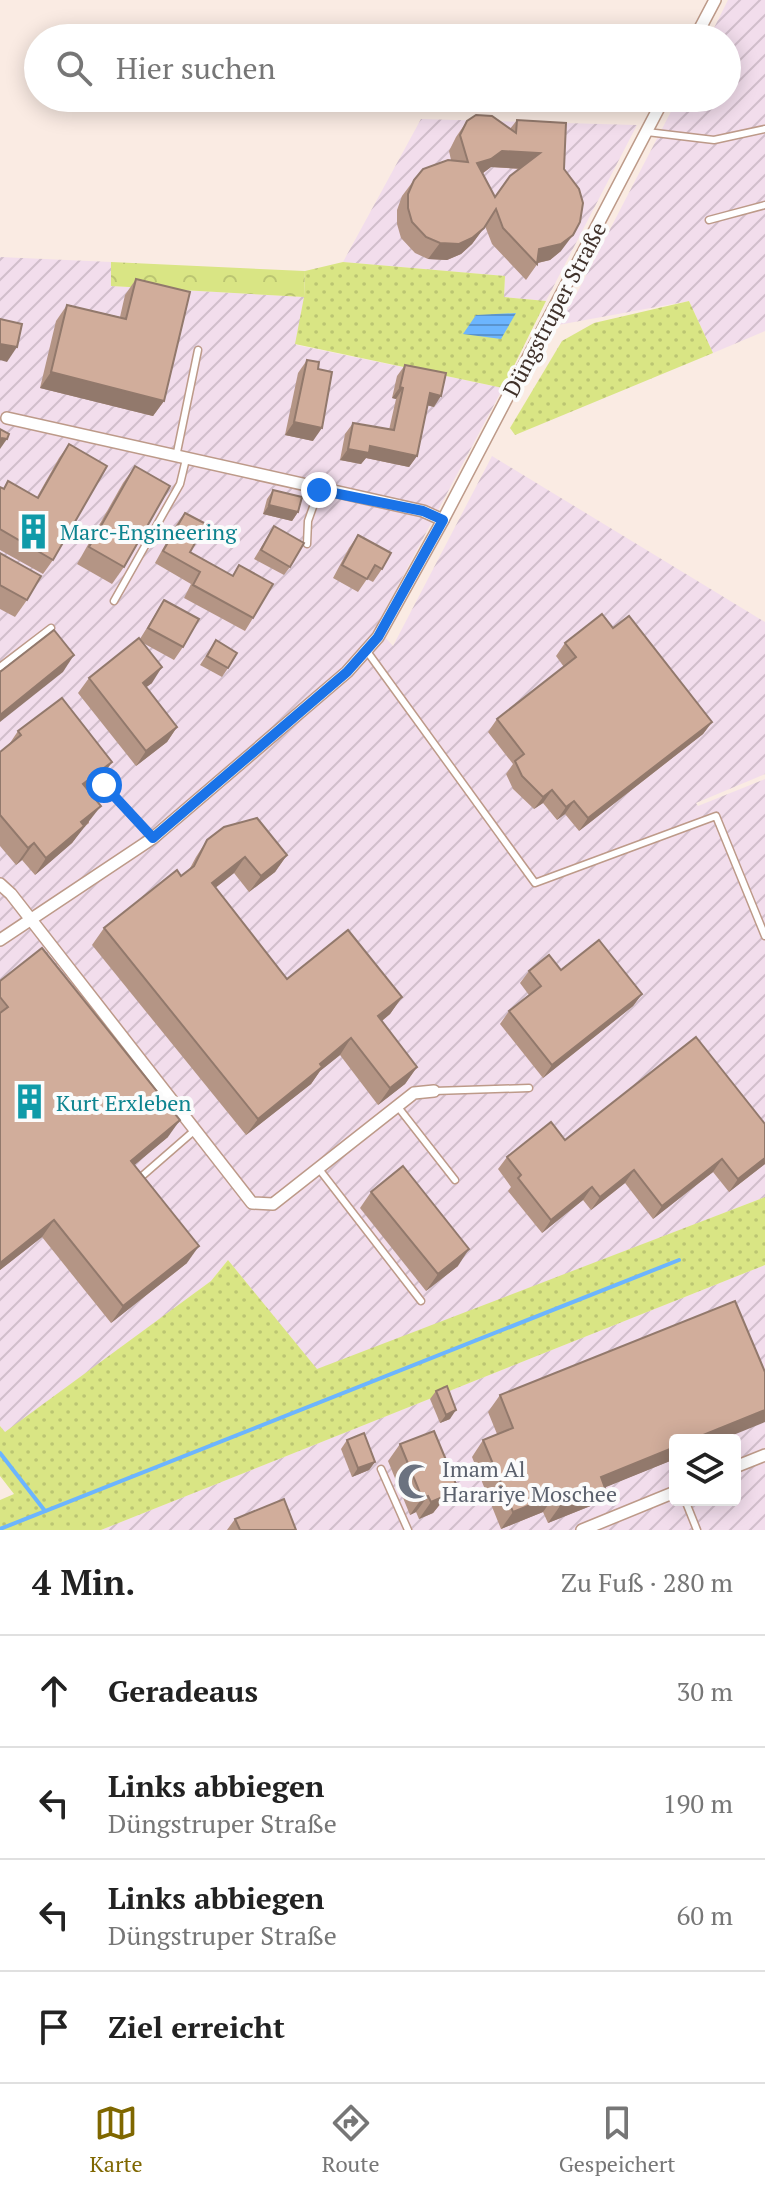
<!DOCTYPE html>
<html lang="de">
<head>
<meta charset="utf-8">
<style>
	body { margin:0; font-family:"PT Serif",serif; background:#f6f6f6; color:#222 }
	.controls { position:absolute; right:24px; bottom:24px; display:grid; overflow:hidden; border-radius:8px; box-shadow:0 4px 20px #0003 }
	.controls button { width:72px; height:72px; display:grid; place-items:center; padding:0; border:0; border-bottom:2px solid #e0e0e0; background:#fff; color:#222; font:40px sans-serif }
	.stop { position:absolute; width:24px; height:24px; margin:-18px; border:6px solid #1a73e8; border-radius:50%; background:#fff }
	.stop.end { background:#1a73e8; border-color:#fff; box-shadow:0 2px 8px #0008 }
	.list { margin:0; padding:0; list-style:none }
	h2 { display:flex; justify-content:space-between; align-items:center; height:104px; margin:0; padding:0 32px; font-size:34px }
	h2 small { font-size:26px; font-weight:400; color:#767676 }
	.list li { display:grid; grid-template-columns:52px 1fr auto; gap:24px; align-items:center; box-sizing:border-box; height:112px; padding:0 32px; border-top:2px solid #e0e0e0 }
	.list b { display:block; font-size:30px; white-space:nowrap }
	.list p { margin:0; font-size:26px; white-space:nowrap; color:#767676 }
	.list em { font-size:26px; font-style:normal; color:#767676 }
	.icon { flex:none; width:44px; height:44px; fill:none; stroke:currentColor; stroke-width:2; stroke-linecap:round; stroke-linejoin:round }
	.map { position:relative; flex:none; width:765px; height:1530px; overflow:hidden }
	.search { position:absolute; background:#fff; box-shadow:0 4px 20px #0003; left:24px; right:24px; top:24px; height:88px; display:flex; align-items:center; gap:20px; box-sizing:border-box; padding:0 28px; border-radius:44px; color:#767676; font-size:30px }
	.sheet { height:552px; background:#fff }
	nav { display:flex; justify-content:space-around; align-items:center; box-sizing:border-box; height:112px; border-top:2px solid #e0e0e0; background:#fff; font-size:22px; color:#767676 }
	nav a { display:grid; justify-items:center; gap:4px }
	nav .on { color:#7f6700 }
	.map>svg:first-child { display:block }
	.industrial { fill:url(#industrial-furrows); fill-rule:evenodd }
	.grass { fill:url(#grass-dots) }
	.forest { fill:url(#forest-crowns) }
	.water { fill:url(#water-rules) }
	.lines { fill:none; stroke-linecap:round; stroke-linejoin:round }
	.stream { stroke:#6cb5fe; stroke-width:4 }
	.lane-casing { stroke:#bd9a89; stroke-width:9 }
	.street-casing { stroke:#bd9a89; stroke-width:14 }
	.lane { stroke:#fff; stroke-width:6 }
	.street { stroke:#fff; stroke-width:11 }
	.wall { fill:#b49585; fill-rule:evenodd }
	.shaded-wall { fill:#92796c }
	.building { fill:#d1ad9b; stroke:#92796c; stroke-width:2; fill-rule:evenodd }
	.route { stroke:#1a73e8; stroke-width:10 }
	.labels { text-anchor:middle; dominant-baseline:central; stroke-width:8; stroke-linejoin:round; paint-order:stroke }
	.street-label { font-size:22px; fill:#3f312a; stroke:#fbfbfb }
	.culture-label { font-size:22px; fill:#0d838f; stroke:#fbfbfb; text-anchor:start }
	.worship-label { font-size:22px; fill:#5b616d; stroke:#fbfbfb; text-anchor:start }
</style>
</head>
<body>
<div class="map">
<svg width="765" height="1530" viewBox="0 0 765 1530">
	<defs>
		<pattern id="industrial-furrows" width="10" height="10" patternUnits="userSpaceOnUse" patternTransform="scale(2)"><rect width="10" height="10" fill="#f2ddec"/><path d="M-1 1l2-2M0 10L10 0M9 11l2-2" fill="none" stroke="#d1becb"/></pattern>
		<pattern id="grass-dots" width="8" height="8" patternUnits="userSpaceOnUse" patternTransform="scale(2)"><rect width="8" height="8" fill="#d9e584"/><path d="M2 2h.1M6 6h.1" fill="none" stroke="#bbc572" stroke-width="1.8" stroke-linecap="round"/></pattern>
		<pattern id="forest-crowns" width="20" height="18" patternUnits="userSpaceOnUse" patternTransform="scale(2)"><rect width="20" height="18" fill="#d9e584"/><path d="M2 6a3 3 0 1 1 6 0M12 15a3 3 0 1 1 6 0" fill="none" stroke="#bbc572"/></pattern>
		<pattern id="water-rules" width="6" height="5" patternUnits="userSpaceOnUse" patternTransform="scale(2)"><rect width="6" height="5" fill="#6cb5fe"/><path d="M0 2.5h6" fill="none" stroke="#5a94ce"/></pattern>
	</defs>
	<rect width="100%" height="100%" fill="#faebe3"/>
	<g class="industrial">
		<path d="M728,0H765V331L713,353L689,301L558,325L577,293L678,98H727V38H709Z"/>
		<path d="M421,119L637,125L546,301L504,297L505,276L343,262Z"/>
		<path d="M0,257L111,262V286L304,297L296,345L503,388L376,627L393,646L492,456L765,622V774L696,803L698,806L765,779V1197L317,1370L228,1260L211,1281L5,1433L0,1426Z"/>
		<path d="M765,1265V1530H101ZM675,1440H735V1500H675Z"/>
	</g>
	<g class="grass">
		<path d="M343,262L505,276L504,297L546,301L503,388L295,344L304,297L305,271Z"/>
		<path d="M689,301L713,353L515,435L510,428L562,341L594,323Z"/>
		<path d="M765,1197V1265L101,1530H0V1500L14,1494L0,1476V1426L5,1432L211,1281L228,1260L317,1369Z"/>
	</g>
	<path class="forest" d="M111,262L305,271L304,297L111,286Z"/>
	<path class="water" d="M516,313L501,339L463,334L476,315Z"/>
	<g class="lines">
		<g class="stream">
			<path d="M0,1453L45,1511"/>
			<path d="M0,1529L679,1260"/>
		</g>
		<defs>
			<g id="lane">
				<path d="M647,132L714,140L765,129"/>
				<path d="M709,220L765,205"/>
				<path d="M176,457L198,350"/>
				<path d="M307,544L308,521L319,490"/>
				<path d="M114,601L180,484L186,459"/>
				<path d="M366,650L535,883L716,816L765,936"/>
				<path d="M0,667L51,628"/>
				<path d="M104,785L153,838"/>
				<path d="M434,1091L529,1088"/>
				<path d="M398,1107L455,1180"/>
				<path d="M319,1169L421,1301"/>
				<path d="M141,1177L195,1130"/>
				<path d="M381,1469L408,1530"/>
				<path d="M685,1500L697,1530"/>
			</g>
			<g id="street">
				<path d="M695,38L715,0"/>
				<path d="M7,418L423,511L443,520"/>
				<path d="M0,884L11,894L252,1203L273,1204L414,1093L434,1091"/>
				<path d="M0,940L153,838L347,672L378,637L443,520L664,98"/>
				<path d="M735,1467L765,1455"/>
				<path d="M582,1530L675,1492"/>
			</g>
		</defs>
		<use href="#lane" class="lane-casing"/>
		<use href="#street" class="street-casing"/>
		<use href="#lane" class="lane"/>
		<use href="#street" class="street"/>
	</g>
	<g class="wall">
		<path d="M517,120L564,169L561,251L550,260L538,263L526,280L492,244L485,226L472,244L461,254L447,260L428,259L415,253L401,238L397,224V210L402,196L414,180L451,160L449,151L456,137L467,121L510,129ZM491,167L520,169L495,197L482,174Z"/>
		<path d="M136,279L164,401L153,416L40,388L56,321L67,305L120,317L125,295Z"/>
		<path d="M307,360L313,441L285,435L298,373Z"/>
		<path d="M405,365L434,407L427,405L417,456L409,467L366,458L361,464L340,460L345,434L353,423L389,430L396,399L392,398L397,376Z"/>
		<path d="M69,444L53,560L43,574L0,550V487L3,489L8,481L37,497L59,458Z"/>
		<path d="M135,466L124,567L112,584L77,564L123,483Z"/>
		<path d="M273,490L298,512L292,521L263,514L267,499Z"/>
		<path d="M185,513L190,552L232,576L239,565L253,618L245,631L184,598L191,584L155,563L176,525Z"/>
		<path d="M274,526L290,567L284,575L254,559Z"/>
		<path d="M358,535L382,569L373,582L367,579L358,592L333,578L349,548Z"/>
		<path d="M0,553L27,600L15,617L0,609Z"/>
		<path d="M164,600L183,647L174,660L143,643L152,683L146,687L177,727L167,742L136,766L78,693L89,678L140,639Z"/>
		<path d="M613,628L712,722L703,734L579,831L565,814L557,820L543,803L534,809L513,789L506,774L513,764L488,732L497,719L564,667L556,656L565,643Z"/>
		<path d="M216,640L228,668L222,677L200,665Z"/>
		<path d="M18,731L112,762L100,779L87,789L89,823L83,828L72,843L35,875L22,860L16,865L0,846V752L8,746Z"/>
		<path d="M207,840L287,855L275,872L249,892L234,873L215,888L287,979L402,997L390,1014L382,1021L417,1067L405,1084L378,1105L340,1055L320,1071L311,1084L246,1135L92,945L104,928L189,870L196,857Z"/>
		<path d="M529,971L642,994L633,1006L543,1078L500,1024L509,1011L529,995L520,983Z"/>
		<path d="M0,981L168,1137L134,1165L187,1263L111,1323L42,1237L0,1270Z"/>
		<path d="M565,1140L765,1164L729,1192L713,1172L653,1219L625,1183L591,1210L583,1200L542,1233L508,1191L511,1187L498,1169L507,1157Z"/>
		<path d="M371,1192L458,1266L426,1291L360,1208Z"/>
		<path d="M436,1391L450,1419L440,1423L430,1399Z"/>
		<path d="M500,1395L675,1440V1459L605,1487L593,1505L548,1523L543,1512L501,1529L472,1457L483,1440L497,1434L488,1412Z"/>
		<path d="M347,1440L375,1462L369,1470L352,1477L341,1449Z"/>
		<path d="M400,1444L444,1501L441,1503L433,1513L419,1519L416,1512L410,1515L388,1461Z"/>
		<path d="M235,1519L296,1530H227Z"/>
	</g>
	<g class="shaded-wall">
		<path d="M502,151L540,153L528,169L491,167L480,175L477,163Z"/>
		<path d="M484,228L472,244L461,254L447,260L428,259L440,243Z"/>
		<path d="M573,235L561,251L550,260L537,263L539,249Z"/>
		<path d="M0,344L17,347L7,362L0,360Z"/>
		<path d="M51,372L164,401L153,416L40,388Z"/>
		<path d="M400,387L403,388L396,399L392,398Z"/>
		<path d="M430,393L441,396L434,407L422,404Z"/>
		<path d="M294,422L322,428L313,441L285,435Z"/>
		<path d="M2,438L7,439L0,449V440Z"/>
		<path d="M370,446L417,456L409,467L366,458L361,464L340,460L348,449Z"/>
		<path d="M269,505L298,512L292,521L263,514Z"/>
		<path d="M74,655L63,672L0,722V715Z"/>
		<path d="M162,667L152,683L132,698L143,683Z"/>
		<path d="M712,722L703,734L579,831L588,818Z"/>
		<path d="M177,727L167,742L136,766L146,751Z"/>
		<path d="M112,762L100,779L72,801L83,784Z"/>
		<path d="M552,790L543,803L534,809L543,797Z"/>
		<path d="M574,801L565,814L557,820L566,807Z"/>
		<path d="M101,806L72,843L35,875L46,858L81,822Z"/>
		<path d="M34,843L22,860L16,865L28,848Z"/>
		<path d="M287,855L275,872L249,892L261,876Z"/>
		<path d="M245,857L234,873L200,900L212,883Z"/>
		<path d="M642,994L633,1006L543,1078L552,1065Z"/>
		<path d="M402,997L390,1014L367,1033L378,1016Z"/>
		<path d="M351,1038L340,1055L320,1071L311,1084L246,1135L258,1119L320,1064Z"/>
		<path d="M417,1067L405,1084L378,1105L390,1088Z"/>
		<path d="M180,1120L168,1137L119,1178L131,1161Z"/>
		<path d="M765,1158V1164L729,1192L738,1179Z"/>
		<path d="M722,1159L713,1172L653,1219L662,1206Z"/>
		<path d="M634,1170L625,1183L591,1210L600,1197Z"/>
		<path d="M592,1187L583,1200L542,1233L551,1220Z"/>
		<path d="M54,1220L42,1237L0,1270V1263Z"/>
		<path d="M199,1246L187,1263L111,1323L123,1306Z"/>
		<path d="M469,1249L458,1266L426,1291L438,1274Z"/>
		<path d="M456,1410L450,1419L440,1423L446,1415Z"/>
		<path d="M765,1410V1422L721,1440H691Z"/>
		<path d="M675,1447V1459L589,1494L601,1477Z"/>
		<path d="M375,1462L369,1470L352,1477L358,1468Z"/>
		<path d="M456,1484L444,1501L441,1503L433,1513L419,1519L431,1502L443,1490Z"/>
		<path d="M605,1488L593,1505L548,1523L560,1506Z"/>
		<path d="M555,1495L543,1512L501,1529L513,1512Z"/>
		<path d="M428,1496L416,1512L410,1515L422,1498Z"/>
	</g>
	<g class="building">
		<path d="M476,115L492,116L516,133L517,120L566,123L564,169L579,189L583,203L580,222L573,235L561,244L539,249L537,264L503,228L496,209L484,228L472,238L459,244L440,243L426,237L412,222L408,208V194L414,180L423,169L448,160L468,162L460,135L467,121ZM502,151L540,153L510,176L495,197L477,163L491,159Z"/>
		<path d="M136,279L190,292L164,401L51,372L67,305L126,319Z"/>
		<path d="M0,319L22,324L17,347L0,344Z"/>
		<path d="M307,360L319,362L318,369L332,372L322,428L294,422Z"/>
		<path d="M405,365L446,373L441,396L430,393L417,456L370,446L369,453L348,449L353,423L394,430L403,388L400,387Z"/>
		<path d="M0,429L9,434L7,439L2,438L0,441Z"/>
		<path d="M69,444L107,466L53,560L0,529V487L4,489L8,481L38,498Z"/>
		<path d="M135,466L170,486L124,567L89,547Z"/>
		<path d="M273,490L302,497L298,512L269,505Z"/>
		<path d="M185,513L206,524L190,552L233,576L239,565L273,584L253,618L193,585L200,572L163,551Z"/>
		<path d="M274,526L304,543L290,567L261,550Z"/>
		<path d="M358,535L391,553L382,569L375,565L367,579L342,565Z"/>
		<path d="M0,553L41,576L27,600L0,585Z"/>
		<path d="M164,600L199,619L183,647L148,628Z"/>
		<path d="M602,614L613,628L629,616L712,722L588,818L574,801L566,807L552,790L543,797L522,776L515,761L524,754L497,719L576,657L565,643Z"/>
		<path d="M54,630L74,655L0,715V672Z"/>
		<path d="M139,638L162,667L143,683L177,727L146,751L89,678Z"/>
		<path d="M216,640L237,653L228,668L207,656Z"/>
		<path d="M62,698L112,762L83,784L101,806L81,822L84,826L46,858L34,843L28,848L0,815V752L21,735L18,731Z"/>
		<path d="M257,818L287,855L261,876L245,857L212,883L287,979L348,930L402,997L378,1016L417,1067L390,1088L351,1038L320,1064L322,1067L258,1119L104,928L177,870L181,876L194,866L207,840L224,827Z"/>
		<path d="M599,940L642,994L552,1065L509,1011L541,986L529,971L549,955L561,970Z"/>
		<path d="M42,948L180,1120L131,1161L199,1246L123,1306L54,1220L0,1263V1013L8,1007L0,997V981Z"/>
		<path d="M696,1037L765,1124V1158L738,1179L722,1159L662,1206L634,1170L600,1197L592,1187L551,1220L518,1178L521,1175L507,1157L551,1122L565,1140Z"/>
		<path d="M403,1166L469,1249L438,1274L371,1192Z"/>
		<path d="M735,1301L765,1372V1410L691,1440H675V1447L601,1477L605,1488L560,1506L555,1495L513,1512L483,1440L513,1428L500,1395Z"/>
		<path d="M447,1386L456,1410L446,1415L436,1391Z"/>
		<path d="M434,1431L456,1484L443,1490L445,1496L431,1502L428,1496L422,1498L400,1444Z"/>
		<path d="M364,1433L375,1462L358,1468L347,1440Z"/>
		<path d="M284,1499L296,1530H240L235,1519Z"/>
	</g>
	<g class="lines">
		<path class="route" d="M104,785L153,838L347,672L378,637L443,520L423,511L319,490"/>
	</g>
	<defs>
		<symbol id="building-bare" viewBox="-9 -9 18 18"><path d="M-4-6H4V6H1V3H-1V6H-4ZM-2.5-4.3h1.7v1.8h-1.7ZM.8-4.3h1.7v1.8H.8ZM-2.5-1h1.7V.8h-1.7ZM.8-1h1.7V.8H.8Z" fill="#0f9aa8" stroke="#fbfbfb" stroke-width="2.5" paint-order="stroke"/></symbol>
		<symbol id="mosque-bare" viewBox="-9 -9 18 18"><path d="M3.5-4.9A6 6 0 1 0 3.5 4.9A5 5 0 1 1 3.5-4.9Z" fill="#6b7280" stroke="#fbfbfb" stroke-width="2.5" paint-order="stroke"/></symbol>
	</defs>
	<g fill-rule="evenodd">
		<use href="#building-bare" x="8" y="506" width="51" height="51"/>
		<use href="#building-bare" x="4" y="1076" width="51" height="51"/>
		<use href="#mosque-bare" x="390" y="1456" width="51" height="51"/>
	</g>
	<g class="labels">
		<g class="street-label">
			<text transform="translate(554 309) rotate(-62)">Düngstruper Straße</text>
		</g>
		<g class="culture-label">
			<text x="60" y="531">Marc-Engineering</text>
			<text x="56" y="1102">Kurt Erxleben</text>
		</g>
		<g class="worship-label">
			<text x="442" y="1468">Imam Al<tspan x="442" dy="25">Harariye Moschee</tspan></text>
		</g>
	</g>
</svg>
<div class="controls">
<button><svg class="icon" aria-label="layers" viewBox="0 0 24 24"><path d="M12 4l9 5-9 5-9-5zM3 14l9 5 9-5"/></svg></button>
</div>
<div class="stop" style="left:104px;top:785px"></div>
<div class="stop end" style="left:319px;top:490px"></div>
<div class="search"><svg class="icon" aria-label="search" viewBox="0 0 24 24"><circle cx="10" cy="10" r="6"/><path d="M15 15l6 6"/></svg>Hier suchen</div>
</div>
<section class="sheet">
<h2>4 Min.<small>Zu Fuß · 280 m</small></h2>
<ul class="list">
<li><svg class="icon" aria-label="ahead" viewBox="0 0 24 24"><path d="M12 20V5M6 11l6-6 6 6"/></svg><div><b>Geradeaus</b></div><em>30 m</em></li>
<li><svg class="icon" aria-label="left" viewBox="0 0 24 24"><path d="M17 20v-9H6M10 6l-5 5 5 5"/></svg><div><b>Links abbiegen</b><p>Düngstruper Straße</p></div><em>190 m</em></li>
<li><svg class="icon" aria-label="left" viewBox="0 0 24 24"><path d="M17 20v-9H6M10 6l-5 5 5 5"/></svg><div><b>Links abbiegen</b><p>Düngstruper Straße</p></div><em>60 m</em></li>
<li><svg class="icon" aria-label="arrive" viewBox="0 0 24 24"><path d="M6 21V4h12l-3 4 3 4H6"/></svg><div><b>Ziel erreicht</b></div></li>
</ul>
</section>
<nav>
<a class="on"><svg class="icon" aria-label="map" viewBox="0 0 24 24"><path d="M3 6l6-2 6 2 6-2v14l-6 2-6-2-6 2zM9 4v14M15 6v14"/></svg>Karte</a>
<a><svg class="icon" aria-label="directions" viewBox="0 0 24 24"><path d="M12 3l9 9-9 9-9-9zM9 14v-3h6M13 9l2 2-2 2"/></svg>Route</a>
<a><svg class="icon" aria-label="saved" viewBox="0 0 24 24"><path d="M7 4h10v16l-5-4-5 4z"/></svg>Gespeichert</a>
</nav>
</body>
</html>
